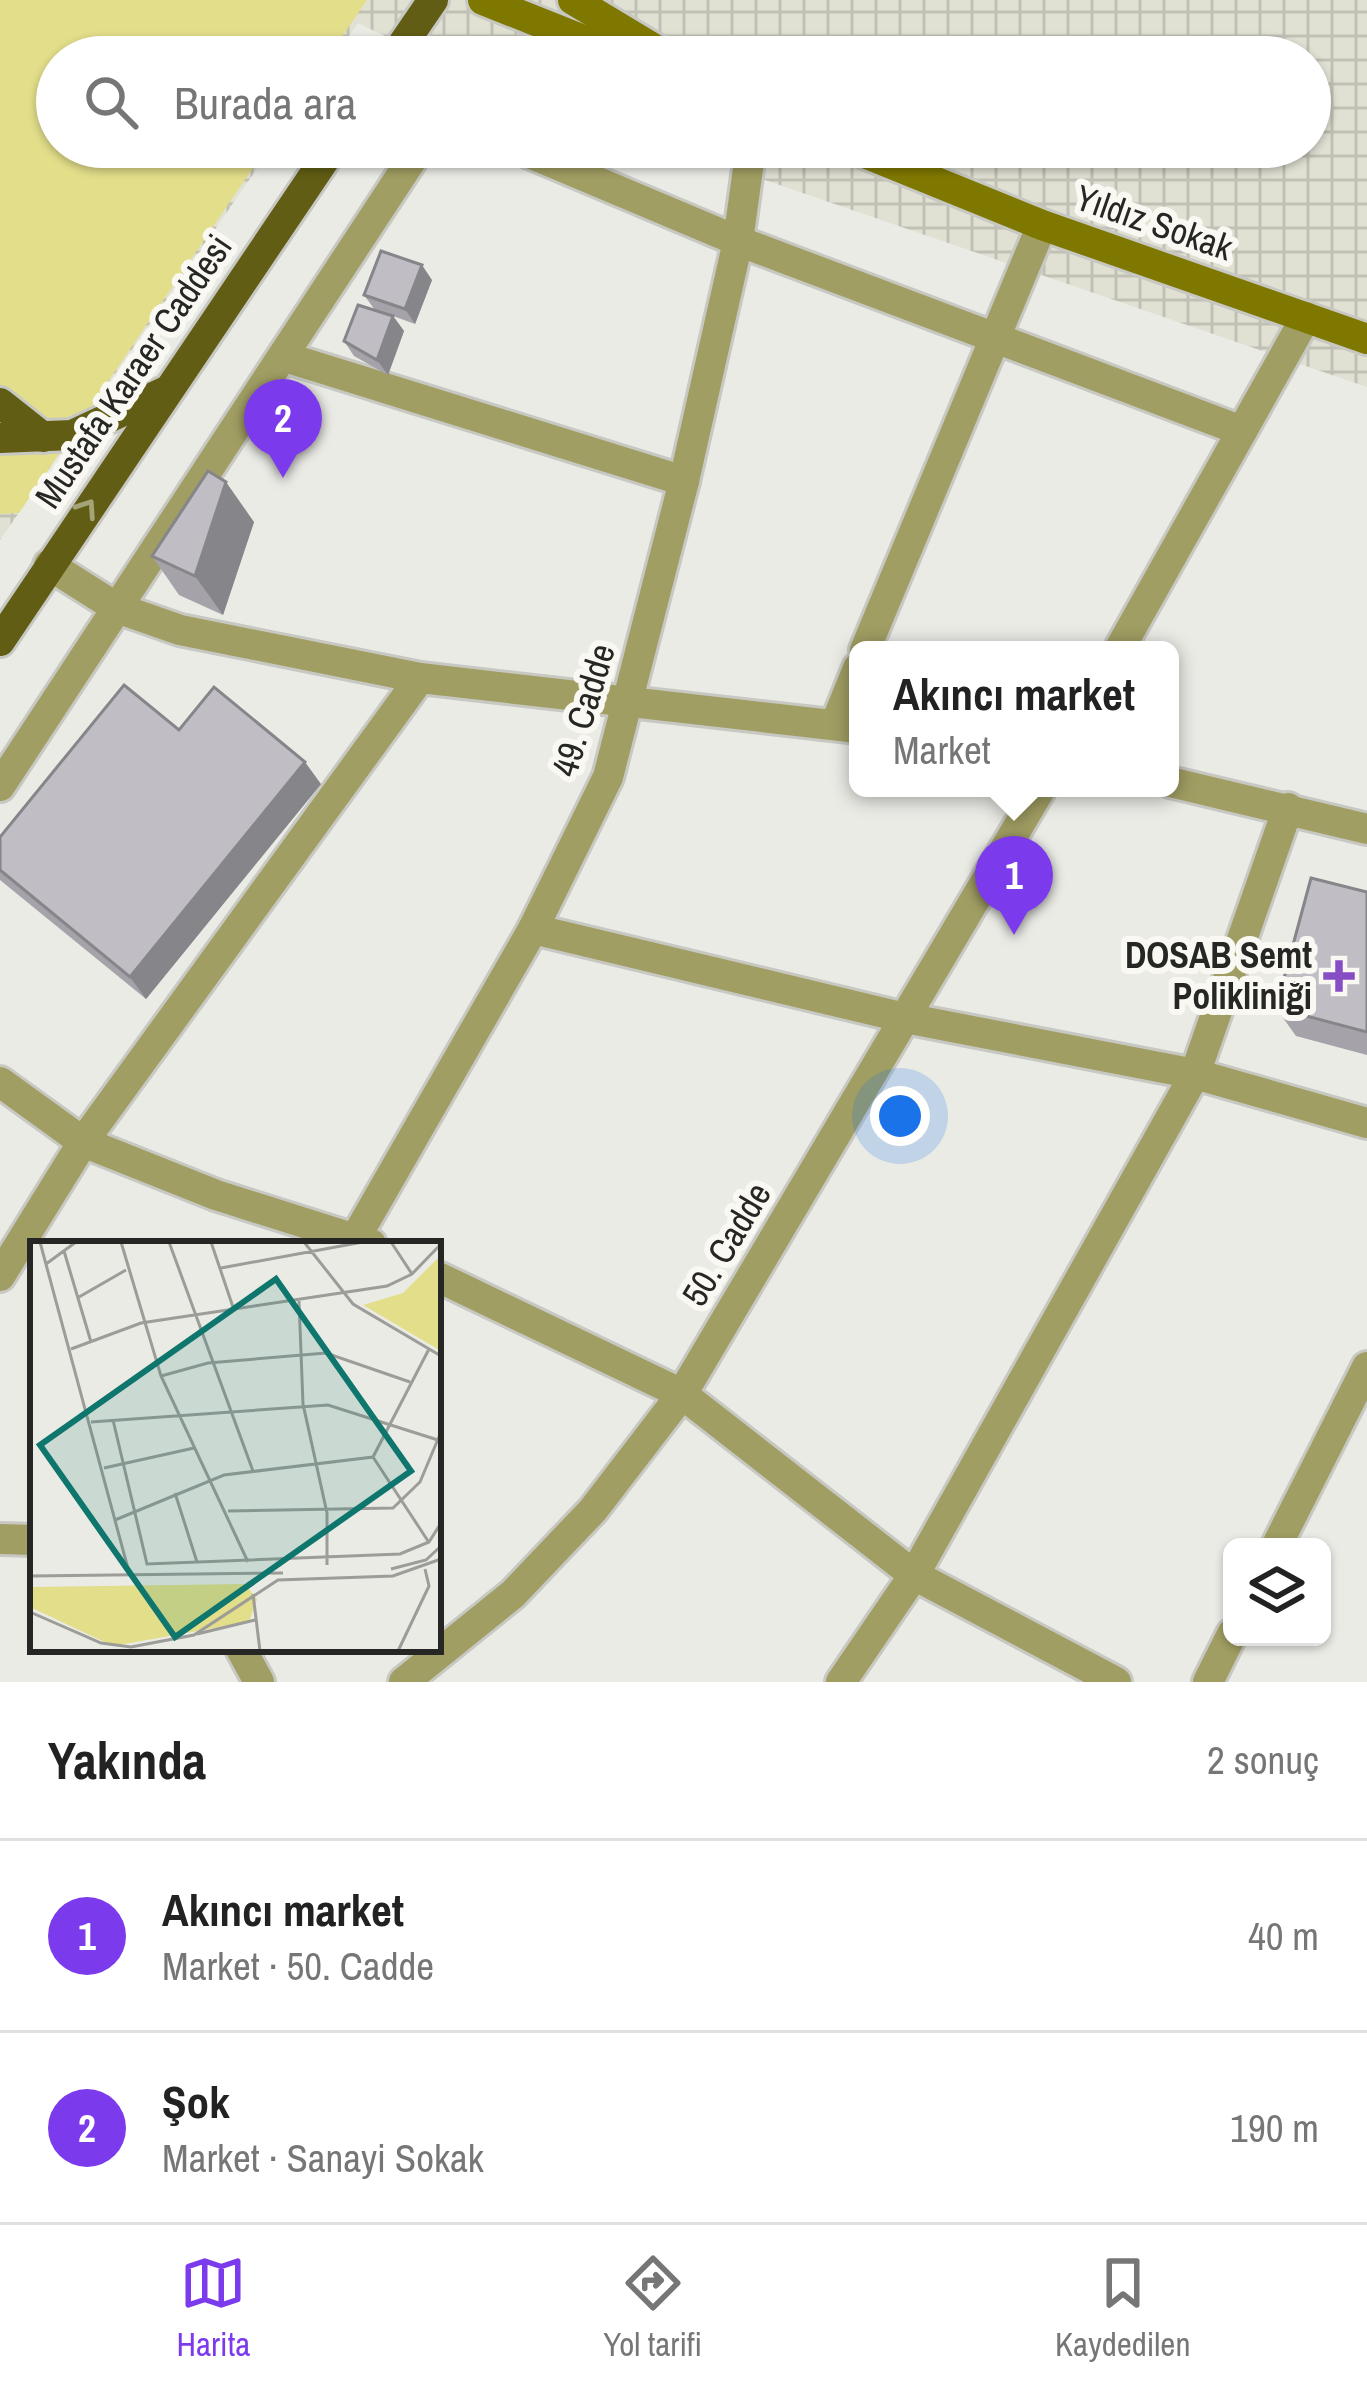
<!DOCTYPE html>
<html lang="tr">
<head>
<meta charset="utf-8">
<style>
	body { margin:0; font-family:"Archivo Narrow",sans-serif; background:#f2f2f2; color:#222 }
	.controls { position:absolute; right:36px; bottom:36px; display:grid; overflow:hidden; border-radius:18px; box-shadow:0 3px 9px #0004 }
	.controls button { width:108px; height:108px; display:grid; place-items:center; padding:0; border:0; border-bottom:3px solid #e0e0e0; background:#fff; color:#222; font:60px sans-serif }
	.you { position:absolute; left:900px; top:1116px; width:42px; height:42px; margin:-30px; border:9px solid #fff; border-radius:50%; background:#1a73e8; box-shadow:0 0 0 18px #1a73e833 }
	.badge { display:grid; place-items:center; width:78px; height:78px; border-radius:50%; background:#7c3aed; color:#fff; font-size:39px; font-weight:700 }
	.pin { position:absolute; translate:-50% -99px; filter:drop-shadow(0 3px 6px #0008) }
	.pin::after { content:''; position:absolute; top:63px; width:42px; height:36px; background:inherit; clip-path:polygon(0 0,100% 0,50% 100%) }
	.popup { position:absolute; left:849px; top:641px; width:330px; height:156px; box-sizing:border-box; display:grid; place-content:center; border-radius:18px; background:#fff; filter:drop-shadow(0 3px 9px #0005); font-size:39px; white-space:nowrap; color:#767676 }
	.popup b { font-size:45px; color:#222 }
	.popup::after { content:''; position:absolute; left:50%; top:100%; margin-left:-24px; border:24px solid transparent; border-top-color:#fff }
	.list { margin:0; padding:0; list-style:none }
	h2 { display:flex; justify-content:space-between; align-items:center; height:156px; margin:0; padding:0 48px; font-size:51px }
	h2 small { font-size:39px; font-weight:400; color:#767676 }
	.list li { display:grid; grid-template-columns:78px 1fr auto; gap:36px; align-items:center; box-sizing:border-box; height:192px; padding:0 48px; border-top:3px solid #e0e0e0 }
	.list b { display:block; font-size:45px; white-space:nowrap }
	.list p { margin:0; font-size:39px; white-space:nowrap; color:#767676 }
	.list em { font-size:39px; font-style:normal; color:#767676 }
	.icon { flex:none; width:66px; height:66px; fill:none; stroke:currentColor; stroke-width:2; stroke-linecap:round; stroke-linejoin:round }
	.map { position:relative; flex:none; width:1367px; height:1682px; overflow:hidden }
	.search { position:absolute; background:#fff; box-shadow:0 3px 9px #0004; left:36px; right:36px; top:36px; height:132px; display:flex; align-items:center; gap:30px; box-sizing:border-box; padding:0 42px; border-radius:66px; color:#767676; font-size:45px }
	.sheet { height:540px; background:#fff }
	nav { display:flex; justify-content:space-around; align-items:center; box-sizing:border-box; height:168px; border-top:3px solid #e0e0e0; background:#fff; font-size:33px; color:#767676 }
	nav a { display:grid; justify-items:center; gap:6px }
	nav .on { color:#7c3aed }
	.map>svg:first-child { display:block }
	.industrial { fill:url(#industrial-grid) }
	.grass { fill:#e2de8a }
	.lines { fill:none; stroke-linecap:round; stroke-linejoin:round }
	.street-casing { stroke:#c8c8c3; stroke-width:36 }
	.secondary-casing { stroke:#c8c8c3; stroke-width:36 }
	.primary-casing { stroke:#c8c8c3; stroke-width:36 }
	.street { stroke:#a19e63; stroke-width:30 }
	.secondary { stroke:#7f7800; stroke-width:30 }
	.primary { stroke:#615d14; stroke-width:30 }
	.wall { fill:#a5a3a9 }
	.shaded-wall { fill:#868589 }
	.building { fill:#c0bec4; stroke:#868589; stroke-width:3 }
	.oneway { stroke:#a5a378 }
	.poi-dot { fill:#864ec5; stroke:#f9f8f3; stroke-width:4.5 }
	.labels { text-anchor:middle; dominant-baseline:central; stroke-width:12; stroke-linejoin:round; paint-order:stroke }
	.street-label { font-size:36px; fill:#262624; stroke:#f9f8f3 }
	.poi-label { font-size:36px; font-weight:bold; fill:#262624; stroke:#f9f8f3; text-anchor:end }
	.inset-road { fill:none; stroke:#9c9c98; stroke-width:3 }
	.view { fill:#0f766e; fill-opacity:0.15; stroke:#0f766e; stroke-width:6 }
	.inset-edge { fill:none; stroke:#262624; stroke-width:6 }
</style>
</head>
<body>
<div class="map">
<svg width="1367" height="1682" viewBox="0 0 1367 1682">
	<defs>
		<pattern id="industrial-grid" width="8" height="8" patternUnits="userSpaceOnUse" patternTransform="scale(3)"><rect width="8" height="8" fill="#e0e0d3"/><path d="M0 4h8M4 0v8" fill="none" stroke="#c0c0b5"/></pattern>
	</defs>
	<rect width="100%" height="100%" fill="#ebebe6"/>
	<path class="industrial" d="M0,0H1367V387L669,147H1310V57H428L358,23L334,57H57V147H272L0,540Z"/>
	<path class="grass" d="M0,0H367L328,57H57V147H267L19,513L0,514Z"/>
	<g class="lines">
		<defs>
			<g id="street">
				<path d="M515,147L738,241L1242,431"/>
				<path d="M285,357L684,481"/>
				<path d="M49,565L117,608L180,630L420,678L858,728"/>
				<path d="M865,650L1042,225"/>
				<path d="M1119,650L1306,317"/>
				<path d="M835,725L858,668"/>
				<path d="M1170,782L1367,829"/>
				<path d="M0,786L420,147"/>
				<path d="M533,929L905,1018L1195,1074L1367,1123"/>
				<path d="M0,1082L83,1142L216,1195L371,1244"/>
				<path d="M352,1244L533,929L608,777L684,481L738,241L751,147"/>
				<path d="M0,1276L83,1142L420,678"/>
				<path d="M438,1277L682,1394L914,1575L1116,1682"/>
				<path d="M0,1539L33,1540"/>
				<path d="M1276,1547L1367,1367"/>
				<path d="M241,1649L259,1682"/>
				<path d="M404,1682L513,1594L593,1510L682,1394L1041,788"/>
				<path d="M841,1682L914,1575L1195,1074L1288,808"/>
				<path d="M1208,1682L1232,1634"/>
			</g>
			<g id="secondary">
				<path d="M483,0L626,57"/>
				<path d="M573,0L668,57"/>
				<path d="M850,147L1042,225L1367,339"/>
			</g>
			<g id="primary">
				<path d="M394,57L433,0"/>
				<path d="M0,403L43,437"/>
				<path d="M0,438L72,435L164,392"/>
				<path d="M0,641L333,147"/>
			</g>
		</defs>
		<use href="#street" class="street-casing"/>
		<use href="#secondary" class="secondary-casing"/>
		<use href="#primary" class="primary-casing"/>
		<use href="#street" class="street"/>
		<use href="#secondary" class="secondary"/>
		<use href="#primary" class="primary"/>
	</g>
	<g class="wall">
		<path d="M432,280L415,324L393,316L404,331L388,375L354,356L344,341L375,310L364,295Z"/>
		<path d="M254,522L223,615L179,595L152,556Z"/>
		<path d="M179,730L321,784L146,999L0,880V871Z"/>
		<path d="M1367,892V1055L1296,1036L1276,1008Z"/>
	</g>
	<g class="shaded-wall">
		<path d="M422,265L432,280L415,324L405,309Z"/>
		<path d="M393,316L404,331L388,375L377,360Z"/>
		<path d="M226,482L254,522L223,615L195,576Z"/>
		<path d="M305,762L321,784L146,999L130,977Z"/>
	</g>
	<g class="building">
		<path d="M381,251L422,265L405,309L364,295Z"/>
		<path d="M358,305L393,316L377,360L344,341Z"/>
		<path d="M208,471L226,482L195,576L152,556Z"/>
		<path d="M124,685L179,730L214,687L305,762L130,977L0,870V837Z"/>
		<path d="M1311,878L1367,892V1032L1276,1008Z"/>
	</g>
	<defs><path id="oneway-chevron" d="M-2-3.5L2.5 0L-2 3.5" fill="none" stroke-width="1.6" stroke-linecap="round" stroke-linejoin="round" transform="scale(3)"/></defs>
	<use class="oneway" href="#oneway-chevron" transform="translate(87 508) rotate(-56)"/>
	<path class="poi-dot" d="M1333 958h12v12h12v12h-12v12h-12v-12h-12v-12h12z"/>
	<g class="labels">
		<g class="street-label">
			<text transform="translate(1154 222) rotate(19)">Yıldız Sokak</text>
			<text transform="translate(133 371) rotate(-56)">Mustafa Karaer Caddesi</text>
			<text transform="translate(583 710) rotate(-73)">49. Cadde</text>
			<text transform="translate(726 1244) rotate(-59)">50. Cadde</text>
		</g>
		<g class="poi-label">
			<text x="1312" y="955">DOSAB Semt<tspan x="1312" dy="41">Polikliniği</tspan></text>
		</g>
	</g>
	<g transform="translate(30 1241)">
		<rect width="411" height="411" fill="#ebebe6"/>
		<path d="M215,343L227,358L219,381L83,405L0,366V346Z" fill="#e2de8a"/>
		<path d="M411,14V110L333,64L373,52Z" fill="#e2de8a"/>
		<path class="inset-road" d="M10,1L100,335M91,1L131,135L218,321M139,1L223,230M181,1L204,69M274,1L323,63L411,115M361,1L382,33M34,10L61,101M16,23L46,1M191,27L333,1M49,56L96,29M269,60L273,163L297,272V324M41,108L111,82L357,45L382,33L411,3M131,135L178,122L296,112L380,141M83,179L117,323L370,313L399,301L411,282M61,181L298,164L411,200M343,216L398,300M74,227L164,207M145,252L167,321M198,270L363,267L390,241L411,191M85,279L194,234L343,216L399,108M361,328L396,319L411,305M0,335L253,332M223,353L230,410M0,371L71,402L101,406L164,394L248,339L363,335L411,318M167,393L225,379M368,410L399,345L395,328"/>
		<path class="view" d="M246,38L381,230L145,396L10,204Z"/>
		<rect width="411" height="411" class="inset-edge"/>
	</g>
</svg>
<div class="controls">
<button><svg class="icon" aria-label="layers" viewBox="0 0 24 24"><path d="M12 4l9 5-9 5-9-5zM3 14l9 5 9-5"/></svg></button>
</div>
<div class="you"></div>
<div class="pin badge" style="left:1014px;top:935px">1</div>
<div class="popup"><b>Akıncı market</b>Market</div>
<div class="pin badge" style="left:283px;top:478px">2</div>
<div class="search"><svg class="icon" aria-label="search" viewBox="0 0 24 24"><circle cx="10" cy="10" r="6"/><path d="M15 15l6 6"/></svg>Burada ara</div>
</div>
<section class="sheet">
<h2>Yakında<small>2 sonuç</small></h2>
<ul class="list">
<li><span class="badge">1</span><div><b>Akıncı market</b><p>Market · 50. Cadde</p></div><em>40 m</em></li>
<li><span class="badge">2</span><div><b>Şok</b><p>Market · Sanayi Sokak</p></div><em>190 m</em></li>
</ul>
</section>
<nav>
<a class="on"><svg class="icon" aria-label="map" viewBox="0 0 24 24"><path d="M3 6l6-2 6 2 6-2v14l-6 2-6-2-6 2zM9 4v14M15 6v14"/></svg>Harita</a>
<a><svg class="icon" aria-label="directions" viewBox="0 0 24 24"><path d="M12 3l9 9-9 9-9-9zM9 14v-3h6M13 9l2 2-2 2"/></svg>Yol tarifi</a>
<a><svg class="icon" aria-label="saved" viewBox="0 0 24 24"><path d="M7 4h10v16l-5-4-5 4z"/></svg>Kaydedilen</a>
</nav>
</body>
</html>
